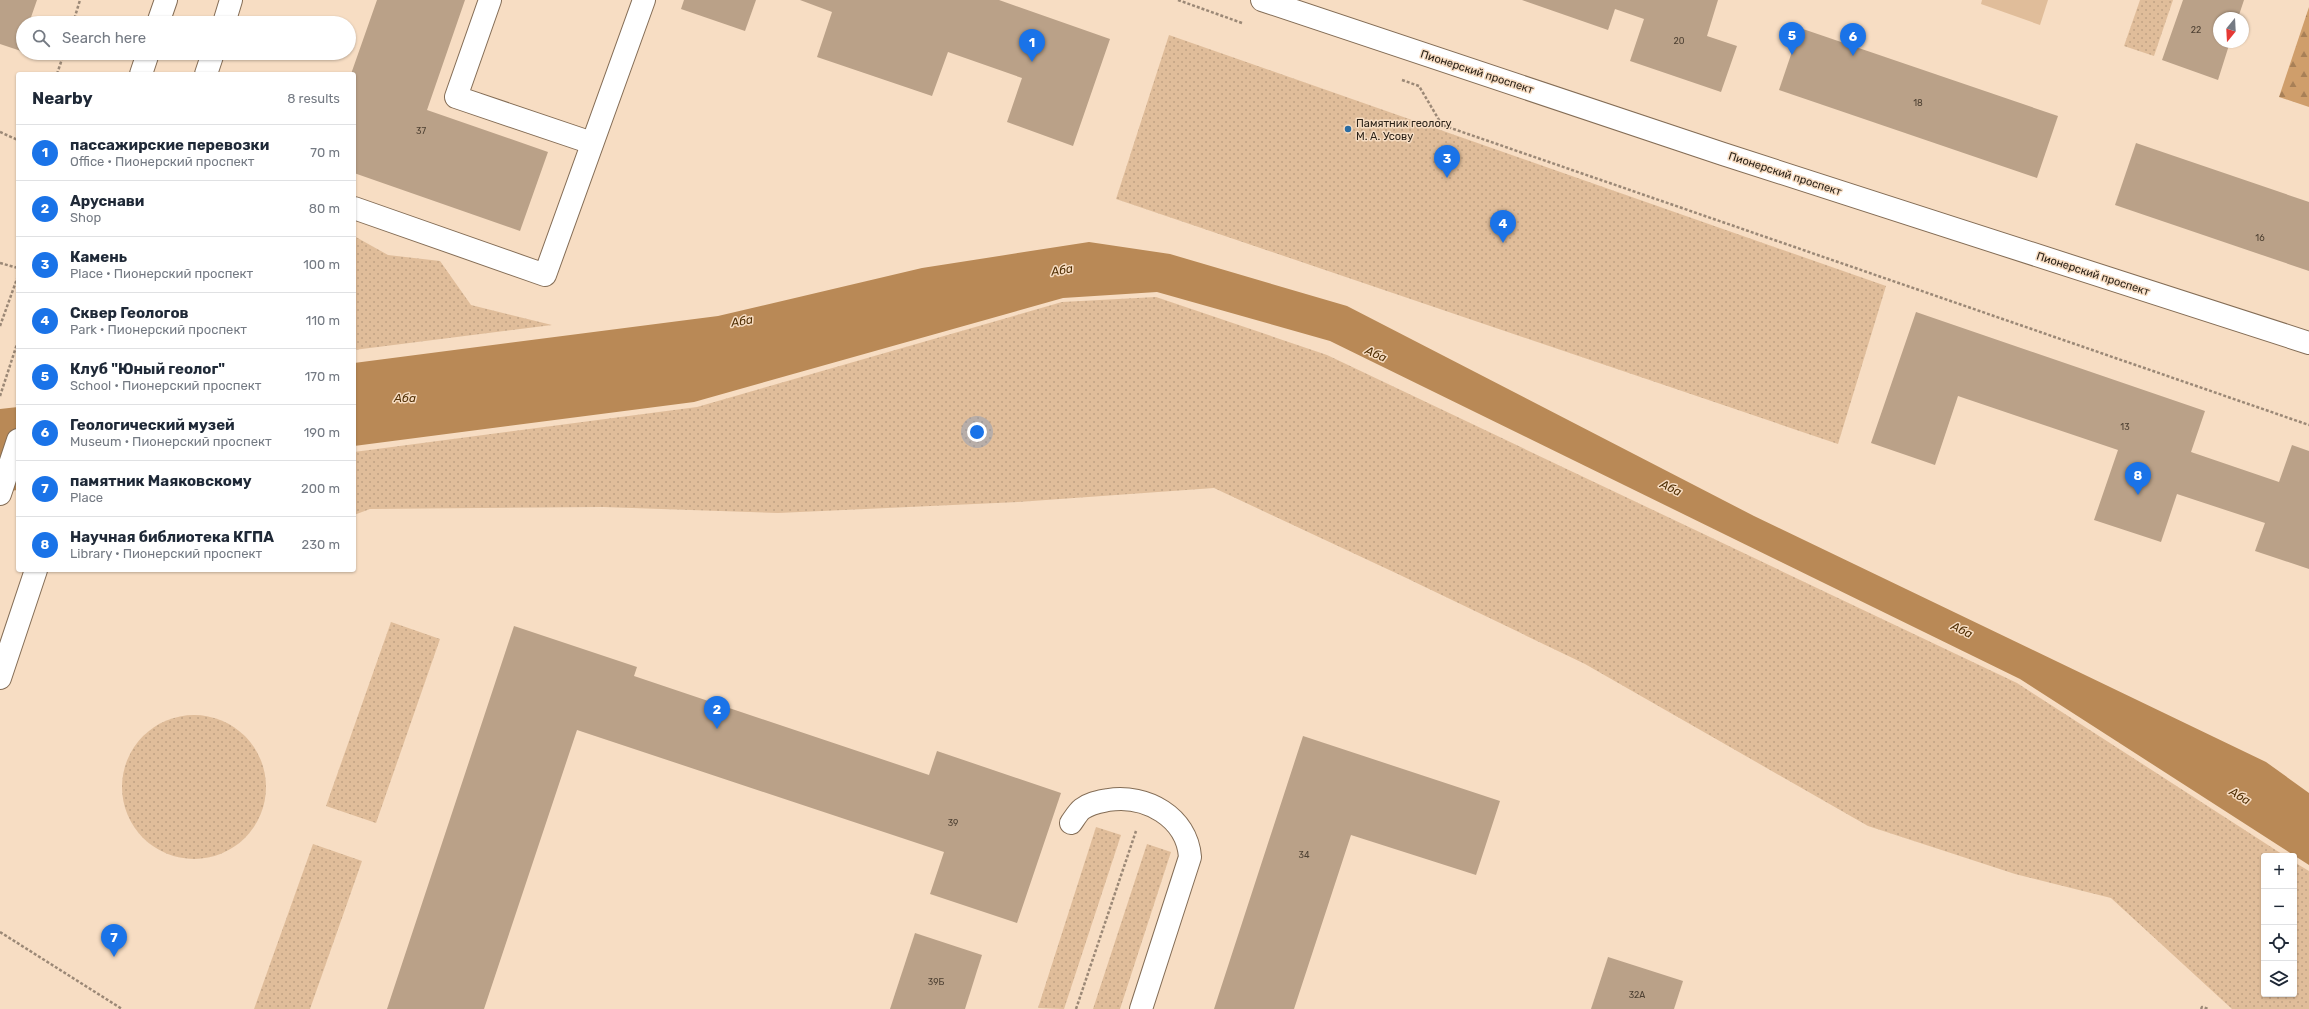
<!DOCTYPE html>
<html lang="en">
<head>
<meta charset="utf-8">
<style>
	body { margin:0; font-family:Rubik,sans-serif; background:#f2f2f3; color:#1f2937 }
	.controls { position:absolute; right:12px; bottom:12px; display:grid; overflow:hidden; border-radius:4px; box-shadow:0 1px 3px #0004 }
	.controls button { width:36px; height:36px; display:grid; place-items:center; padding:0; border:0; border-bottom:1px solid #e0e1e3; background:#fff; color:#1f2937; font:20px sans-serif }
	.compass { position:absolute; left:2213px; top:12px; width:36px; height:36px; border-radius:50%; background:#fff; box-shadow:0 1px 3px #0004; rotate:198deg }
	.you { position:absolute; left:977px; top:432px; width:14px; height:14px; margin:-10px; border:3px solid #fff; border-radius:50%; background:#1a73e8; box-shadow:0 0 0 6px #1a73e833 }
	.badge { display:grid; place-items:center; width:26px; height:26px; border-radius:50%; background:#1a73e8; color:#fff; font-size:13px; font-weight:700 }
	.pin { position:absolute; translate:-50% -33px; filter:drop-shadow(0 1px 2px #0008) }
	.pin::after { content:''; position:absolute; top:21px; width:14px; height:12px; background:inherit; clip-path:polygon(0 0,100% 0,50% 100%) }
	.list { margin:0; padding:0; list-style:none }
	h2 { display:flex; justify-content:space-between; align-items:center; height:52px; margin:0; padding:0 16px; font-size:17px }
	h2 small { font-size:13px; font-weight:400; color:#747a83 }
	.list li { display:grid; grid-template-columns:26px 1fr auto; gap:12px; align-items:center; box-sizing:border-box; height:56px; padding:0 16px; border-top:1px solid #e0e1e3 }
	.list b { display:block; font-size:15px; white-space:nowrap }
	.list p { margin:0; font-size:13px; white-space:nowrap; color:#747a83 }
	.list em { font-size:13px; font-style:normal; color:#747a83 }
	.icon { flex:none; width:22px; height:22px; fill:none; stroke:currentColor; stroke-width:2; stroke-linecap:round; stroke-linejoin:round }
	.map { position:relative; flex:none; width:2309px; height:1009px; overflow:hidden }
	.search { position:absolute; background:#fff; box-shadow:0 1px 3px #0004; left:16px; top:16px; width:340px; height:44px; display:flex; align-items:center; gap:10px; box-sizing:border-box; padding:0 14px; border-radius:22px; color:#747a83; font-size:15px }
	.panel { position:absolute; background:#fff; box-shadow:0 1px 3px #0004; left:16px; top:72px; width:340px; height:500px; border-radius:4px }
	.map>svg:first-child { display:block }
	.green { fill:url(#green-dots) }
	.forest { fill:url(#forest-firs) }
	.pitch { fill:#e0bd9a }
	.water { fill:#b98956 }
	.building { fill:#baa188 }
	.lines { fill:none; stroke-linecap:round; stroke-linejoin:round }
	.minor-casing { stroke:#846d56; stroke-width:24 }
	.major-casing { stroke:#846d56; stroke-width:24 }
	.path { stroke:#9b8876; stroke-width:2.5; stroke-dasharray:3 2; stroke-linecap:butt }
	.minor { stroke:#fff; stroke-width:22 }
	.major { stroke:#fff; stroke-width:22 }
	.poi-dot { fill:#2a6ca2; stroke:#f7ddc3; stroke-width:1.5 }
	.labels { text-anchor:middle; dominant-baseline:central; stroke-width:3; stroke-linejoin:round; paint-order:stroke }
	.number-label { font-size:9px; fill:#4e4133 }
	.street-label { font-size:11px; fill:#2a2117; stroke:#f7ddc3 }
	.poi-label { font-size:11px; fill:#2a2117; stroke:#f7ddc3; text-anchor:start }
	.water-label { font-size:12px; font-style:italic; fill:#513005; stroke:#f7ddc3 }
</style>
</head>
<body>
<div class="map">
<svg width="2309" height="1009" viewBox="0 0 2309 1009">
	<defs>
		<pattern id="green-dots" width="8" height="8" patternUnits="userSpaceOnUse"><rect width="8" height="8" fill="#e0bd9a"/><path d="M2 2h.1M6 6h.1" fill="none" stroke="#c0a284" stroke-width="1.8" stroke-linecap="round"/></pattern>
		<pattern id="forest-firs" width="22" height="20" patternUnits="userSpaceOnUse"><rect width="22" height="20" fill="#cf9e6b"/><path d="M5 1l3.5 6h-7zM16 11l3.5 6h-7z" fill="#a88057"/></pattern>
	</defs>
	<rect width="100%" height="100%" fill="#f7ddc3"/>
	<g class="green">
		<path d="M2140,0H2173L2154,56L2124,46Z"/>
		<path d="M1169,35L1886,286L1838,444L1116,199Z"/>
		<path d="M354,236L388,255L440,261L471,305L552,325L354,350Z"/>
		<path d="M1156,297L1327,355L2017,683L2285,856H2264V994H2294V862L2309,871V1009H2232L2111,898L2015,874L1868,826L1585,664L1400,575L1214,488L1018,502L778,513L603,507L370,509L354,515V452L697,407L1062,302Z"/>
		<path d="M391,622L440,639L376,823L326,806Z"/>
		<circle cx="194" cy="787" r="72"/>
		<path d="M1096,827L1121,835L1064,1009L1038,1008Z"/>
		<path d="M313,844L362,861L310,1009H254Z"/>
		<path d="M1147,844L1171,852L1120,1009H1093Z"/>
	</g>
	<path class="forest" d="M2309,7V107L2279,97Z"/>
	<path class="pitch" d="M1982,0H2048L2040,25L1981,4Z"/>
	<g class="water">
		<path d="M1089,242L1170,254L1347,306L1754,516L2266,762L2309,793V865L2020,679L1330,341L1157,292L1063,298L694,402L354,446V363L718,316L922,268Z"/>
		<path d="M18,407V490L0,492V409Z"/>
	</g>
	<g class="building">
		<path d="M0,0H37L29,23H23V43L21,51L0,44Z"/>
		<path d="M377,0H465L427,110L548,152L520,231L354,173V74H351Z"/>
		<path d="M684,0H756L745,31L681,9Z"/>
		<path d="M800,0H999L1110,39L1073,146L1007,122L1022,78L948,52L932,96L817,57L832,12Z"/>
		<path d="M1522,0H1718L1707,36L1737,46L1721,92L1630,61L1644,19L1615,9L1608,30Z"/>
		<path d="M2183,0H2244L2238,18H2219V42H2230L2218,80L2162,60Z"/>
		<path d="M1800,28L2058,116L2037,178L1779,90Z"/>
		<path d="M2136,143L2309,202V271L2115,205Z"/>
		<path d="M1916,312L2205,411L2191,452L2279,482L2292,445L2309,451V569L2255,551L2265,523L2177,494L2161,542L2094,520L2118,450L1958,396L1935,465L1871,443Z"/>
		<path d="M514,626L637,667L634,676L929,775L937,751L1061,793L1017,923L930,894L944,852L577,730L484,1009H387Z"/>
		<path d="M1303,736L1500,801L1476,875L1351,835L1294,1009H1214Z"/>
		<path d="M915,933L982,955L965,1009H890Z"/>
		<path d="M1608,957L1683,981L1674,1009H1591Z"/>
	</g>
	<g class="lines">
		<defs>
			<g id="minor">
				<path d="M490,0L456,97L592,143"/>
				<path d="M1262,0L1723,154L2309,343"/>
				<path d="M354,208L545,275L644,0"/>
				<path d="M1071,823C1074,819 1078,812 1082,809C1090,803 1098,802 1108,800C1146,794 1187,817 1190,857L1141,1009"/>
			</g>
			<g id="major">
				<path d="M158,23L166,0"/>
				<path d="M224,23L231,0"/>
				<path d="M141,74L148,53"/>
				<path d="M206,74L213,53"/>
				<path d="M0,494L18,440"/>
				<path d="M0,678L36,570"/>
			</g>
		</defs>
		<use href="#minor" class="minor-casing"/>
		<use href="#major" class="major-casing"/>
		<g class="path">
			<path d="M1178,0L1242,23"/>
			<path d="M73,23L80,0"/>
			<path d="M57,74L64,53"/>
			<path d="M1402,80L1419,86L1442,125L2309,425"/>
			<path d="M0,132L18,140"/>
			<path d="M0,263L18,268"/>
			<path d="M0,326L18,276"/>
			<path d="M0,396L18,341"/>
			<path d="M0,932L122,1009"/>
			<path d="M1076,1009L1136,831"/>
			<path d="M2201,1009L2202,1007L2209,1009"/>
		</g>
		<use href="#minor" class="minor"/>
		<use href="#major" class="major"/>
	</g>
	<circle class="poi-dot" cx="1348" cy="129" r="4"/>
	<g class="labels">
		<g class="number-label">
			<text x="2196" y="30">22</text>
			<text x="1679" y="41">20</text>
			<text x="1918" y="103">18</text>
			<text x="421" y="131">37</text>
			<text x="2260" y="238">16</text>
			<text x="2125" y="427">13</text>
			<text x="953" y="823">39</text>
			<text x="1304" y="855">34</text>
			<text x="936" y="982">39Б</text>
			<text x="1637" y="995">32А</text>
		</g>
		<g class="street-label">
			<text transform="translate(1477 72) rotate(18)">Пионерский проспект</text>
			<text transform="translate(1785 174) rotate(18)">Пионерский проспект</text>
			<text transform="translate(2093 274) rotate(18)">Пионерский проспект</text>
		</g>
		<g class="poi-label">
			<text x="1356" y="123">Памятник геологу<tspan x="1356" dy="13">М. А. Усову</tspan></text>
		</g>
		<g class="water-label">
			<text transform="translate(1062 270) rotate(-9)">Аба</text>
			<text transform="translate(742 321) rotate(-9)">Аба</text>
			<text transform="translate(1376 354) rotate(24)">Аба</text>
			<text x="405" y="398">Аба</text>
			<text transform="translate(1671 488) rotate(26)">Аба</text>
			<text transform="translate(1962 630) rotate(26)">Аба</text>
			<text transform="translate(2240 796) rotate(31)">Аба</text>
		</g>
	</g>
</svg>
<div class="controls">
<button>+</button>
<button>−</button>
<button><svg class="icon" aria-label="locate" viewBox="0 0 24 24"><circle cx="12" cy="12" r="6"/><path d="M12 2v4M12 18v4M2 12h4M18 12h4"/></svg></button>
<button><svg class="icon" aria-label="layers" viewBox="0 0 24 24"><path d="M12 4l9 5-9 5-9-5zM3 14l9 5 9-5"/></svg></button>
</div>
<svg class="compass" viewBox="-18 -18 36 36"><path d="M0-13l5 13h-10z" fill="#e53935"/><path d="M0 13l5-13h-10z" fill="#747a83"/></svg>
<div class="you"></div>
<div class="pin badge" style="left:1032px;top:62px">1</div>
<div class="pin badge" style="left:717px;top:729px">2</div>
<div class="pin badge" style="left:1447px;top:178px">3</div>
<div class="pin badge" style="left:1503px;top:243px">4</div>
<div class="pin badge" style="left:1792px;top:55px">5</div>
<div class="pin badge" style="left:1853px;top:56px">6</div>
<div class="pin badge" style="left:114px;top:957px">7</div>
<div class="pin badge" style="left:2138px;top:495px">8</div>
<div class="search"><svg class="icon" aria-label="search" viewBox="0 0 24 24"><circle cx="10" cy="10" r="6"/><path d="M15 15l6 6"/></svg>Search here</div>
<section class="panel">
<h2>Nearby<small>8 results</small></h2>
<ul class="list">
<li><span class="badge">1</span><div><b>пассажирские перевозки</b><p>Office · Пионерский проспект</p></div><em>70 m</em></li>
<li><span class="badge">2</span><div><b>Аруснави</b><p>Shop</p></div><em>80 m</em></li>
<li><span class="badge">3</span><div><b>Камень</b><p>Place · Пионерский проспект</p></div><em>100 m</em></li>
<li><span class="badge">4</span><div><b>Сквер Геологов</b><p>Park · Пионерский проспект</p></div><em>110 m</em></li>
<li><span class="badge">5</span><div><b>Клуб &quot;Юный геолог&quot;</b><p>School · Пионерский проспект</p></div><em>170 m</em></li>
<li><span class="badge">6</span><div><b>Геологический музей</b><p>Museum · Пионерский проспект</p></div><em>190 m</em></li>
<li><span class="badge">7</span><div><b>памятник Маяковскому</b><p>Place</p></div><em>200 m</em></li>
<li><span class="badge">8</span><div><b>Научная библиотека КГПА</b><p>Library · Пионерский проспект</p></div><em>230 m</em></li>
</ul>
</section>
</div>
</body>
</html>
